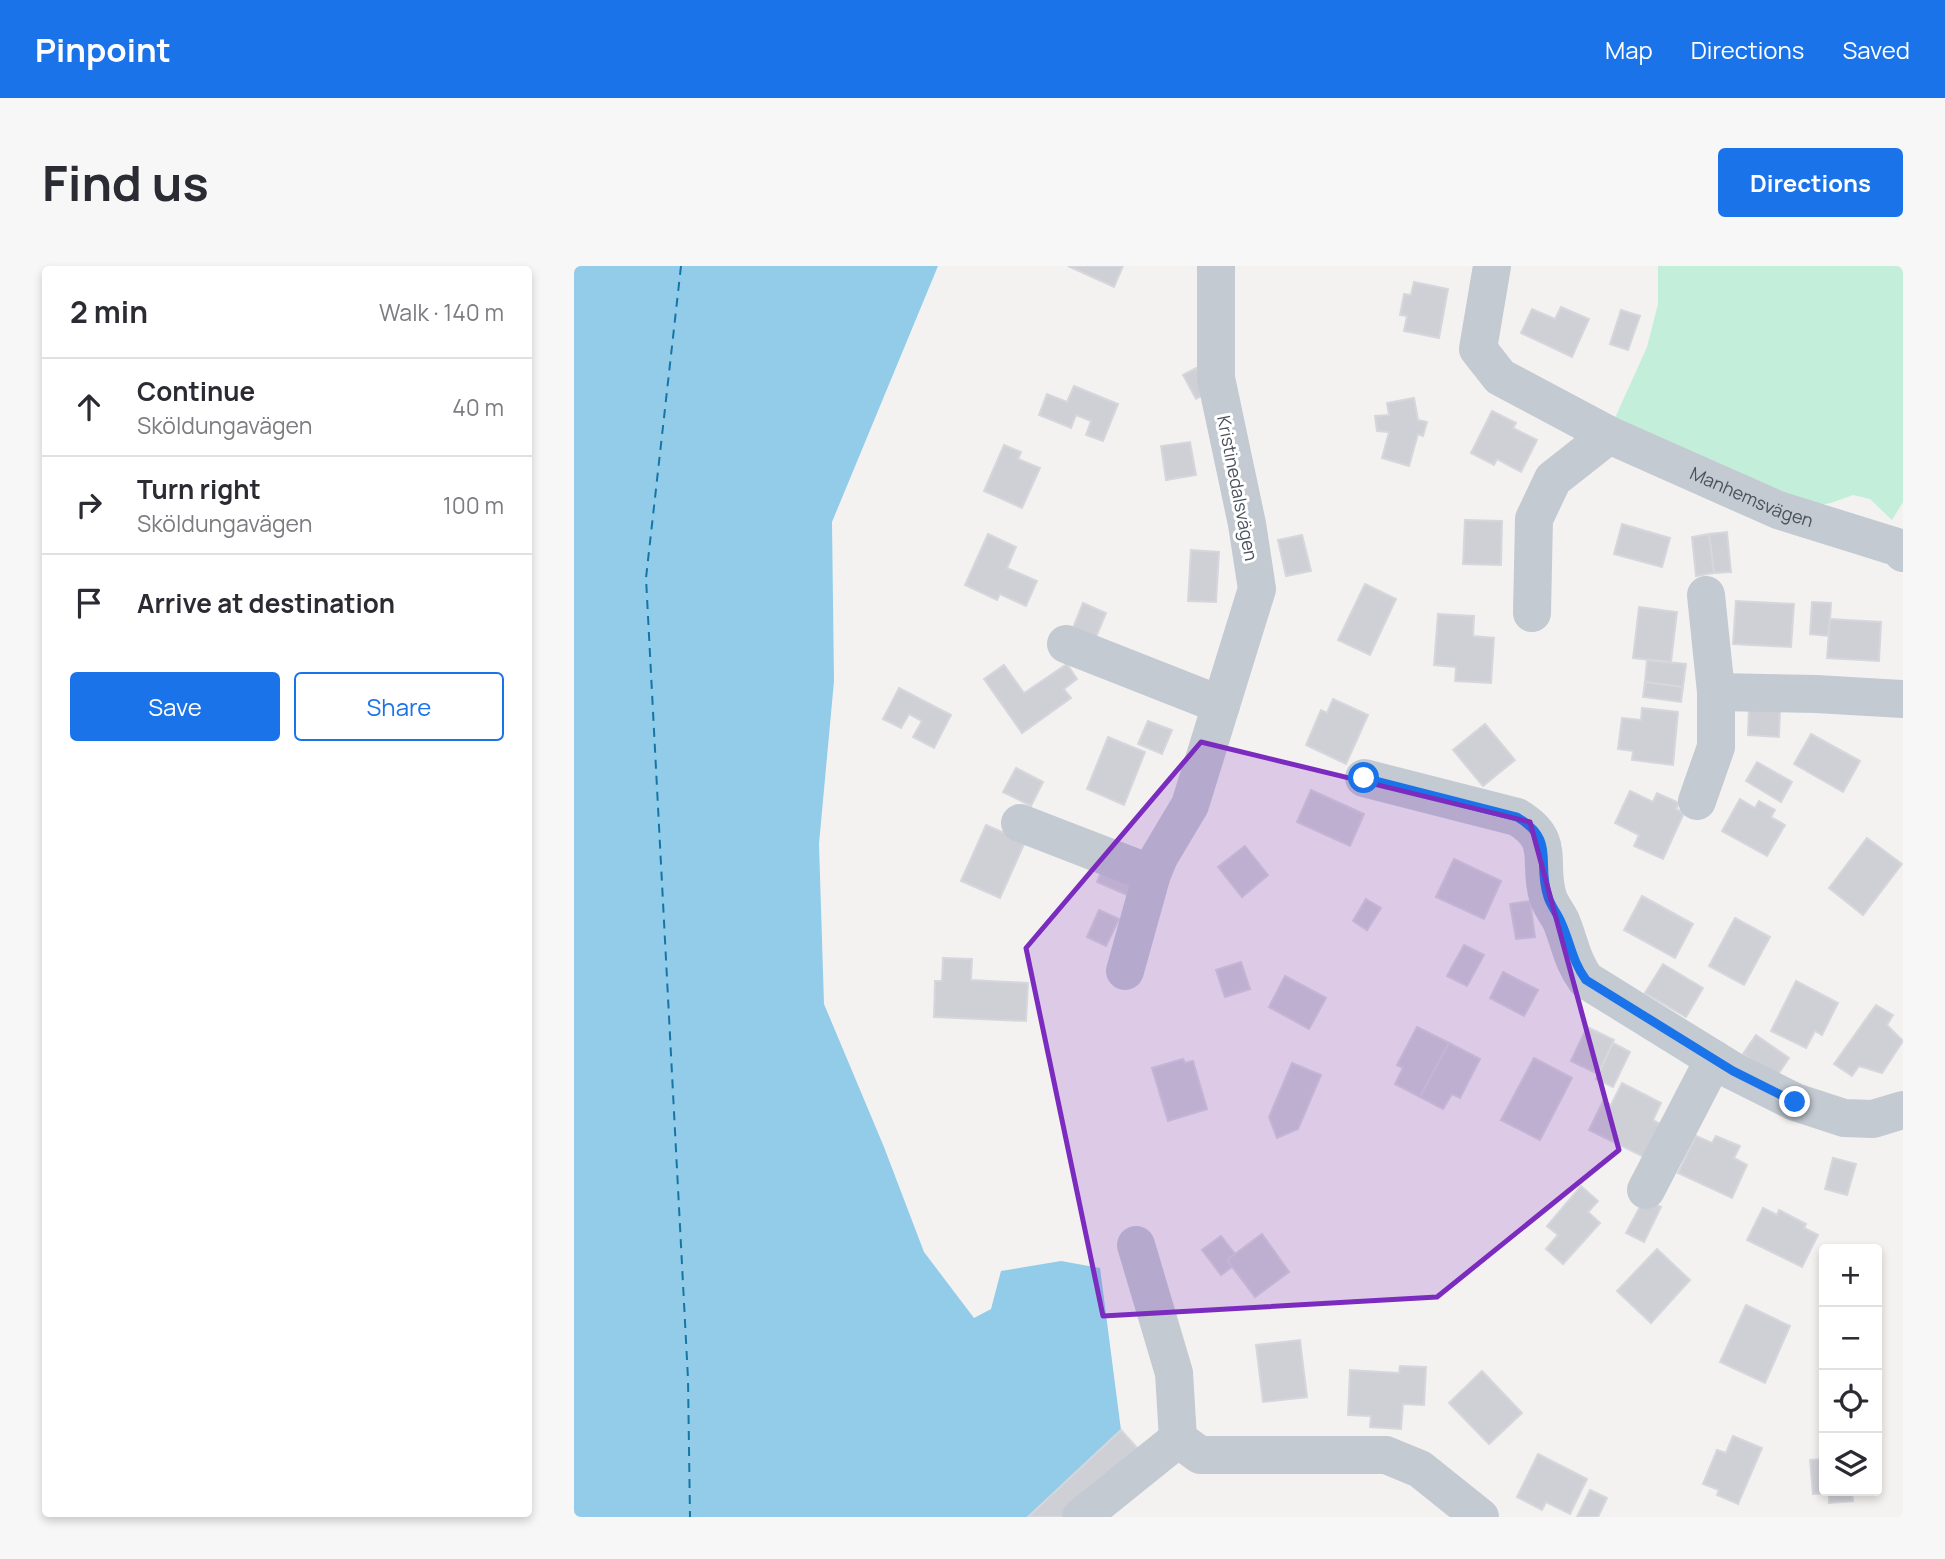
<!DOCTYPE html>
<html lang="en">
<head>
<meta charset="utf-8">
<style>
	body { margin:0; font-family:Manrope,sans-serif; background:#f7f7f7; color:#2b2b33 }
	.controls { position:absolute; right:21px; bottom:21px; display:grid; overflow:hidden; border-radius:7px; box-shadow:0 4px 10px #0003 }
	.controls button { width:63px; height:63px; display:grid; place-items:center; padding:0; border:0; border-bottom:2px solid #e1e1e2; background:#fff; color:#2b2b33; font:35px sans-serif }
	.stop { position:absolute; width:21px; height:21px; margin:-16px; border:5px solid #1a73e8; border-radius:50%; background:#fff }
	.stop.end { background:#1a73e8; border-color:#fff; box-shadow:0 2px 7px #0008 }
	.list { margin:0; padding:0; list-style:none }
	h2 { display:flex; justify-content:space-between; align-items:center; height:91px; margin:0; padding:0 28px; font-size:30px }
	h2 small { font-size:23px; font-weight:400; color:#7c7c81 }
	.list li { display:grid; grid-template-columns:46px 1fr auto; gap:21px; align-items:center; box-sizing:border-box; height:98px; padding:0 28px; border-top:2px solid #e1e1e2 }
	.list b { display:block; font-size:26px; white-space:nowrap }
	.list p { margin:0; font-size:23px; white-space:nowrap; color:#7c7c81 }
	.list em { font-size:23px; font-style:normal; color:#7c7c81 }
	.actions { display:flex; gap:14px; padding:21px 28px }
	.actions a { flex:1; padding:16px 0; border:2px solid #1a73e8; border-radius:7px; text-align:center; font-size:24px; color:#1a73e8 }
	.actions .main { background:#1a73e8; color:#fff }
	.icon { flex:none; width:38px; height:38px; fill:none; stroke:currentColor; stroke-width:2; stroke-linecap:round; stroke-linejoin:round }
	.map { position:relative; flex:none; width:1329px; height:1251px; overflow:hidden; border-radius:7px }
	header { display:flex; align-items:center; gap:42px; box-sizing:border-box; height:98px; padding:0 35px; background:#1a73e8; color:#fff }
	header strong { font-size:33px }
	nav { display:flex; gap:38px; margin-inline-start:auto; font-size:24px }
	.intro { display:flex; align-items:center; justify-content:space-between; box-sizing:border-box; height:168px; padding:0 42px }
	h1 { margin:0; font-size:49px }
	.button { padding:18px 32px; border-radius:7px; background:#1a73e8; color:#fff; font-size:24px; font-weight:700 }
	main { display:flex; gap:42px; padding:0 42px }
	aside { flex:1; background:#fff; border-radius:7px; box-shadow:0 4px 10px #0003 }
	.map>svg:first-child { display:block }
	.green { fill:#c3eed9 }
	.water { fill:#93cce8 }
	.lines { fill:none; stroke-linecap:round; stroke-linejoin:round }
	.ferry { stroke:#1476a7; stroke-width:2; stroke-dasharray:9 7; stroke-linecap:butt }
	.building { fill:#cfd0d5; stroke:#d6d7dc; stroke-width:2 }
	.minor { stroke:#c3cad2; stroke-width:38 }
	.route { stroke:#1a73e8; stroke-width:9 }
	.marked { fill:#7b2cbf; fill-opacity:0.2; stroke:#7b2cbf; stroke-width:5; stroke-linejoin:round }
	.labels { text-anchor:middle; dominant-baseline:central; stroke-width:6; stroke-linejoin:round; paint-order:stroke }
	.street-label { font-size:18px; fill:#4a525e; stroke:#fff }
</style>
</head>
<body>
<header>
<strong>Pinpoint</strong>
<nav><a>Map</a><a>Directions</a><a>Saved</a></nav>
</header>
<div class="intro"><h1>Find us</h1><a class="button">Directions</a></div>
<main>
<aside>
<h2>2 min<small>Walk · 140 m</small></h2>
<ul class="list">
<li><svg class="icon" aria-label="ahead" viewBox="0 0 24 24"><path d="M12 20V5M6 11l6-6 6 6"/></svg><div><b>Continue</b><p>Sköldungavägen</p></div><em>40 m</em></li>
<li><svg class="icon" aria-label="right" viewBox="0 0 24 24"><path d="M7 20v-9h11M14 6l5 5-5 5"/></svg><div><b>Turn right</b><p>Sköldungavägen</p></div><em>100 m</em></li>
<li><svg class="icon" aria-label="arrive" viewBox="0 0 24 24"><path d="M6 21V4h12l-3 4 3 4H6"/></svg><div><b>Arrive at destination</b></div></li>
</ul>
<div class="actions"><a class="main">Save</a><a>Share</a></div>
</aside>
<div class="map">
<svg width="1329" height="1251" viewBox="0 0 1329 1251">
	<rect width="100%" height="100%" fill="#f4f2f1"/>
	<path class="green" d="M1084,0H1329V236L1318,254L1296,233L1279,229L1257,237L1233,241L1040,154L1073,81L1084,38Z"/>
	<path class="water" d="M0,0H364L258,256L260,415L245,578L250,738L310,881L350,986L400,1052L417,1043L427,1005L487,995L526,1002L547,1164L454,1251H0Z"/>
	<g class="lines">
		<path class="ferry" d="M107,0L72,312L114,1113L116,1251"/>
	</g>
	<g class="building">
		<path d="M494,0H549L540,21Z"/>
		<path d="M840,16L874,23L865,72L830,65L833,50L826,49L830,28L837,29Z"/>
		<path d="M987,41L1015,53L998,91L947,67L958,43L981,53Z"/>
		<path d="M1047,44L1066,50L1054,84L1036,78Z"/>
		<path d="M622,102L635,126L622,133L609,109Z"/>
		<path d="M500,120L544,138L529,175L512,169L517,155L502,149L497,162L465,149L473,128L493,136Z"/>
		<path d="M840,132L844,154L853,156L849,170L844,168L835,200L808,192L815,166L803,165L801,150L815,149L813,137Z"/>
		<path d="M918,145L942,157L939,162L963,174L947,206L923,193L920,199L897,187Z"/>
		<path d="M616,176L622,209L592,214L587,180Z"/>
		<path d="M430,179L447,186L444,193L466,202L448,242L410,225Z"/>
		<path d="M891,254L928,255L927,299L889,298Z"/>
		<path d="M1048,258L1096,272L1088,301L1040,288Z"/>
		<path d="M1153,266L1157,306L1140,307L1135,268Z"/>
		<path d="M414,268L442,281L433,302L463,315L452,340L426,328L423,334L391,319Z"/>
		<path d="M1135,268L1140,307L1122,310L1118,271Z"/>
		<path d="M728,269L737,305L712,310L704,274Z"/>
		<path d="M617,284L645,286L642,336L614,335Z"/>
		<path d="M791,318L822,333L796,389L764,374Z"/>
		<path d="M1162,335L1220,338L1217,381L1159,378Z"/>
		<path d="M1238,336L1257,337L1255,370L1236,368Z"/>
		<path d="M509,337L532,347L522,371L499,362Z"/>
		<path d="M1065,341L1103,346L1097,396L1059,392Z"/>
		<path d="M864,348L900,350L899,370L920,372L917,417L881,415L882,401L860,399Z"/>
		<path d="M1256,353L1307,356L1305,395L1253,392Z"/>
		<path d="M1073,394L1112,398L1109,421L1071,416Z"/>
		<path d="M493,398L503,413L490,423L497,432L448,467L410,413L430,399L450,427Z"/>
		<path d="M1071,416L1109,421L1107,436L1069,431Z"/>
		<path d="M325,422L377,449L360,482L339,471L348,455L335,448L327,462L309,453Z"/>
		<path d="M759,433L794,449L772,498L732,479L747,444L753,447Z"/>
		<path d="M1175,441L1206,443L1205,471L1174,469Z"/>
		<path d="M1068,442L1104,446L1099,499L1058,494L1059,485L1044,483L1048,452L1067,454Z"/>
		<path d="M574,455L598,464L588,488L564,478Z"/>
		<path d="M911,458L941,494L909,520L879,484Z"/>
		<path d="M1237,468L1286,495L1269,526L1220,498Z"/>
		<path d="M534,471L571,486L550,539L513,523Z"/>
		<path d="M1183,496L1218,516L1207,536L1172,515Z"/>
		<path d="M442,502L469,516L457,540L429,526Z"/>
		<path d="M737,524L790,548L776,580L723,556Z"/>
		<path d="M1056,525L1079,536L1083,527L1105,537L1102,543L1110,547L1089,593L1060,580L1065,569L1041,557Z"/>
		<path d="M1166,533L1181,542L1185,535L1201,544L1197,551L1211,559L1193,590L1148,565Z"/>
		<path d="M412,559L451,576L426,632L387,615Z"/>
		<path d="M1293,572L1328,598L1289,649L1255,622Z"/>
		<path d="M671,580L694,609L668,631L644,601Z"/>
		<path d="M880,593L927,615L910,653L862,631Z"/>
		<path d="M530,599L560,612L553,629L523,616Z"/>
		<path d="M1068,630L1119,658L1101,692L1050,664Z"/>
		<path d="M792,633L807,642L793,664L779,655Z"/>
		<path d="M956,635L961,671L942,673L936,638Z"/>
		<path d="M525,644L545,653L532,680L513,671Z"/>
		<path d="M1161,652L1196,671L1170,719L1135,700Z"/>
		<path d="M890,679L910,689L893,720L873,710Z"/>
		<path d="M369,692L398,693L397,714L454,717L452,755L360,751L361,715H368Z"/>
		<path d="M667,696L676,723L651,731L642,704Z"/>
		<path d="M1089,698L1129,722L1112,751L1071,727Z"/>
		<path d="M929,706L964,724L950,750L916,732Z"/>
		<path d="M711,710L752,732L735,763L695,741Z"/>
		<path d="M1222,715L1264,737L1248,769L1241,765L1232,782L1197,765Z"/>
		<path d="M1302,739L1319,749L1313,759L1329,775L1308,807L1285,800L1278,810L1260,798Z"/>
		<path d="M843,761L875,777L846,831L821,818L829,802L823,799Z"/>
		<path d="M1013,761L1040,774L1024,808L997,795Z"/>
		<path d="M1182,769L1215,792L1203,810L1169,788Z"/>
		<path d="M875,777L906,793L886,832L878,828L869,843L846,831Z"/>
		<path d="M1039,777L1056,786L1039,821L1022,813Z"/>
		<path d="M960,792L998,812L966,874L927,854Z"/>
		<path d="M609,793L611,797L619,795L633,843L594,855L578,802Z"/>
		<path d="M718,797L747,809L724,863L703,872L695,851Z"/>
		<path d="M1048,817L1087,837L1079,854L1086,858L1070,891L1015,864L1029,835L1037,839Z"/>
		<path d="M1122,870L1138,877L1142,870L1166,880L1160,892L1173,899L1158,932L1104,907Z"/>
		<path d="M1259,892L1282,898L1273,929L1251,923Z"/>
		<path d="M1007,920L1024,935L1014,946L1026,957L989,998L972,983L984,969L973,960Z"/>
		<path d="M1070,933L1087,941L1070,976L1052,967Z"/>
		<path d="M1189,942L1203,949L1205,944L1232,958L1230,962L1244,969L1228,1001L1173,974Z"/>
		<path d="M688,968L715,1006L681,1031L653,994Z"/>
		<path d="M647,970L661,988L653,994L658,1001L647,1009L628,984Z"/>
		<path d="M1083,983L1116,1014L1077,1057L1043,1025Z"/>
		<path d="M1172,1039L1216,1060L1191,1117L1146,1096Z"/>
		<path d="M726,1074L733,1131L689,1136L682,1079Z"/>
		<path d="M826,1100L852,1101L850,1139L829,1138L827,1163L796,1161L797,1150L774,1149L776,1104L825,1107Z"/>
		<path d="M908,1105L948,1147L915,1178L875,1137Z"/>
		<path d="M547,1164L565,1184L492,1251H454Z"/>
		<path d="M1159,1170L1188,1182L1164,1238L1143,1229L1145,1224L1129,1218L1143,1184L1152,1187Z"/>
		<path d="M964,1188L1013,1213L996,1248L972,1236L968,1244L943,1231Z"/>
		<path d="M1250,1193V1225H1278L1279,1235L1255,1237V1227L1239,1228L1236,1194Z"/>
		<path d="M1016,1224L1033,1232L1024,1251H1003Z"/>
	</g>
	<g class="lines">
		<g class="minor">
			<path id="s1" d="M918,0L904,83L926,111L1035,169L1204,244L1326,282L1329,287"/>
			<path d="M958,347L960,253L979,213L1035,169"/>
			<path d="M492,378L647,439"/>
			<path d="M1142,426L1242,428L1329,433"/>
			<path d="M790,512L943,551C983,575 963,595 974,631C977,640 983,647 987,655C996,677 998,695 1012,714L1159,805L1221,836L1270,852L1299,853L1329,844"/>
			<path d="M1123,535L1142,481V426L1132,329"/>
			<path d="M446,557L578,608"/>
			<path d="M551,705L578,608L585,591L616,539L683,323L673,258L642,112V0"/>
			<path d="M1072,924L1140,793"/>
			<path d="M562,979L600,1107L604,1173"/>
			<path d="M604,1173L626,1189H812L846,1203L906,1251"/>
			<path d="M507,1251L604,1173"/>
		</g>
	</g>
	<g class="lines">
		<path class="route" d="M790,512L943,551C983,575 962,595 974,631C977,640 983,647 987,656C997,678 998,695 1012,714L1159,805L1221,836"/>
	</g>
	<path class="marked" d="M627,476L956,556L1045,884L863,1031L529,1050L452,682Z"/>
	<g class="labels">
		<g class="street-label">
			<text transform="translate(664 222) rotate(79)">Kristinedalsvägen</text>
			<text stroke="none"><textPath href="#s1" startOffset="399">Manhemsvägen</textPath></text>
		</g>
	</g>
</svg>
<div class="controls">
<button>+</button>
<button>−</button>
<button><svg class="icon" aria-label="locate" viewBox="0 0 24 24"><circle cx="12" cy="12" r="6"/><path d="M12 2v4M12 18v4M2 12h4M18 12h4"/></svg></button>
<button><svg class="icon" aria-label="layers" viewBox="0 0 24 24"><path d="M12 4l9 5-9 5-9-5zM3 14l9 5 9-5"/></svg></button>
</div>
<div class="stop" style="left:790px;top:512px"></div>
<div class="stop end" style="left:1221px;top:836px"></div>
</div>
</main>
</body>
</html>
